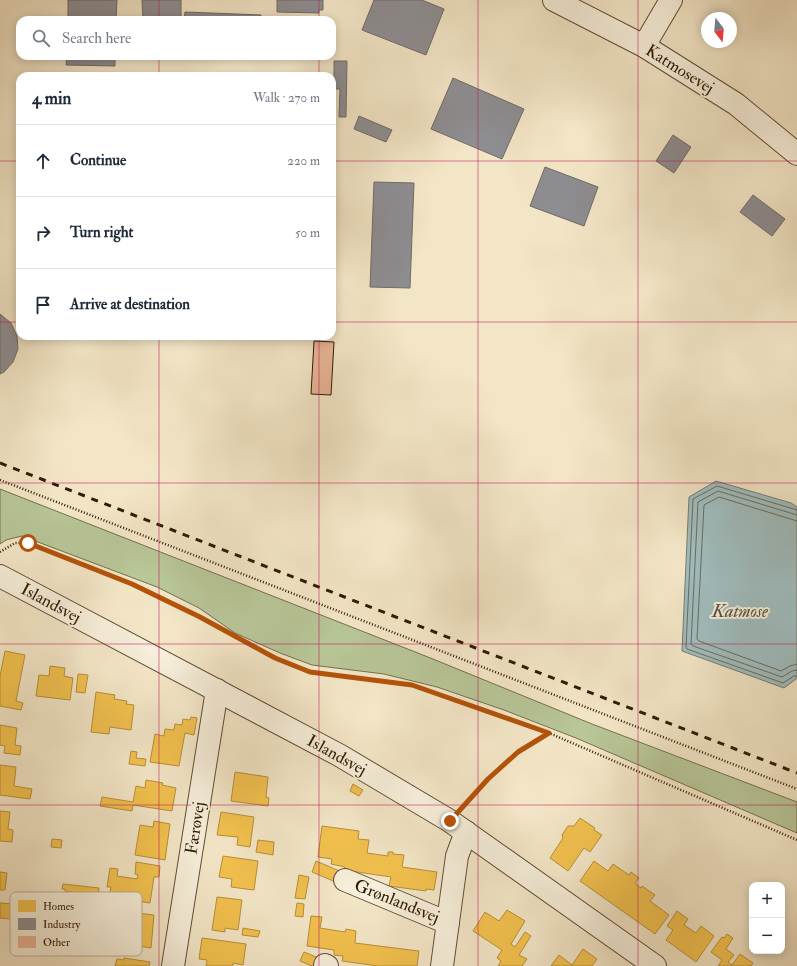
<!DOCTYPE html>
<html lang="en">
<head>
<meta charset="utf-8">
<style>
	body { margin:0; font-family:"IM FELL Double Pica",serif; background:#f6f6f7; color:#1f2937 }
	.controls { position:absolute; right:12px; bottom:12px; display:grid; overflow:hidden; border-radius:8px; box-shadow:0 2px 10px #0003 }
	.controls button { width:36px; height:36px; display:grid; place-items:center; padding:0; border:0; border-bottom:1px solid #e0e1e3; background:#fff; color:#1f2937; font:20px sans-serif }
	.compass { position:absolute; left:701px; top:12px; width:36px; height:36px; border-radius:50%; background:#fff; box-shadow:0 2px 10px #0003; rotate:164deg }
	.stop { position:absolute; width:12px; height:12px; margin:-9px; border:3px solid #b45309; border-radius:50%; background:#fff }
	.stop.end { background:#b45309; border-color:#fff; box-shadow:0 1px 4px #0008 }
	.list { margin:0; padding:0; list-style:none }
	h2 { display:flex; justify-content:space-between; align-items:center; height:52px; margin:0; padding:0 16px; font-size:17px }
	h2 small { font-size:13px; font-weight:400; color:#747a83 }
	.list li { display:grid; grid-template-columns:26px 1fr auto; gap:12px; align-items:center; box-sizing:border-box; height:72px; padding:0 16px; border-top:1px solid #e0e1e3 }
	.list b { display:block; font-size:15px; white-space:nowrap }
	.list em { font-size:13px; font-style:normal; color:#747a83 }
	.icon { flex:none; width:22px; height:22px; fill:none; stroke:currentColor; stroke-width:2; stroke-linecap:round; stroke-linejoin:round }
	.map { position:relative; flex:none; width:797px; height:966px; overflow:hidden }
	.search { position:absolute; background:#fff; box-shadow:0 2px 10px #0003; left:16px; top:16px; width:320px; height:44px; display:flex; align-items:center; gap:10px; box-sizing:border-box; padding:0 14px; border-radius:12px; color:#747a83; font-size:15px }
	.panel { position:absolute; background:#fff; box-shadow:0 2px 10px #0003; left:16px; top:72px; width:320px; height:268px; border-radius:12px }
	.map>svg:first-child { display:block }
	.green { fill:#b8c698; stroke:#74704c }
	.water { fill:#a0bdbf; stroke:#737c73 }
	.homes { fill:#f2c14e; stroke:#b88f37 }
	.industry { fill:#8d8d92; stroke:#716a66 }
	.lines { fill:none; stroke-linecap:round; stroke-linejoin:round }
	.shore { stroke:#686c60; stroke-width:1 }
	.building { fill:#e8b596; stroke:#301a00 }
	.minor-casing { stroke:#614d32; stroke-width:24 }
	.path { stroke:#301a00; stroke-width:2.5; stroke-dasharray:1 2; stroke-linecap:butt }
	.minor { stroke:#f7efdb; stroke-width:22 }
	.rail { stroke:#301a00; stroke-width:3; stroke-dasharray:7 7; stroke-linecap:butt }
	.route { stroke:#b45309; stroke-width:5 }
	.grid { fill:none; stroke:#c2185b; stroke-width:1; stroke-opacity:0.55 }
	.labels { text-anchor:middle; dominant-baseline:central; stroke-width:4; stroke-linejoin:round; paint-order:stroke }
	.street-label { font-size:17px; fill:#301a00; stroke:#f7efdb }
	.water-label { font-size:18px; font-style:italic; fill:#575343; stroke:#f7efdb }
	.key { fill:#f7efdb; stroke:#bbaf99; stroke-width:1 }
	.key-label { font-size:11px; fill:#301a00 }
</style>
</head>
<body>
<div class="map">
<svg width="797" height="966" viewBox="0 0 797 966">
	<rect width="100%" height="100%" fill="#f3e6c7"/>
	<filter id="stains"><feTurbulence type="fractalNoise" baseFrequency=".005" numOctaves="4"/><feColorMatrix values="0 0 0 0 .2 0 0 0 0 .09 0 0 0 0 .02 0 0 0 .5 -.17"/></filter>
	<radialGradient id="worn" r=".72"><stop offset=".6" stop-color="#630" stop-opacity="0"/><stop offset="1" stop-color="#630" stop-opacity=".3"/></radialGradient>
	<path class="green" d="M0,489L428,657L592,724L797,802V833L576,738L504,710L437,687L384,674L312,665L280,653L235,633L199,608L157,587L22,536L6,540L0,544Z"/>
	<path class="water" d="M716,481L791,503L797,507V677L796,679L784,688L682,651L689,497Z"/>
	<g class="homes">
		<path d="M5,651L25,655L16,701L23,703L21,710L0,706V676Z"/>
		<path d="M50,666L65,668L64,676L73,678L70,700L36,696L39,675L49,676Z"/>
		<path d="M78,674L88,675L85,693L76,692Z"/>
		<path d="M96,692L115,695L114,699L127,701L126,704L134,705L131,730L110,727L109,734L91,732Z"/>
		<path d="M191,717L197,718L194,735L185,733L179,766L150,762L155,734L164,736L165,729L174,730L175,724L182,725L183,719L190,720Z"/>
		<path d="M0,725L17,728L15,745L21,746L20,755L4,753L5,746L0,745Z"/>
		<path d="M131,751L137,752L136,758L146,759L145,766L129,764Z"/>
		<path d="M0,765L16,767L14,786L32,789L30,799L0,795Z"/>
		<path d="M235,772L268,777L266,797L269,798L268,806L231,801Z"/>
		<path d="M146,780L163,783L162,785L176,788L172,811L133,805L132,811L100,806L102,797L133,802L136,786L145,788Z"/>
		<path d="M353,784L363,790L359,796L350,791Z"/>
		<path d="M0,811L10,812L8,829L13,830L12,842L0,841Z"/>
		<path d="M221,812L254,817L250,847L237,845L238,837L217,835Z"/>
		<path d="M580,818L595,828L594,830L602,835L590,852L584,848L568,871L550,858L563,838L562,835L568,826H574Z"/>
		<path d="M154,821L170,824L165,860L135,855L140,825L153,827Z"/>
		<path d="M322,826L359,831L358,839L369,840L367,853L388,856V852H393V854L404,855L402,867L437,872L434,890L426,889V891L389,886L391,877L344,870L345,867L331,864L332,859L318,857Z"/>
		<path d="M52,839L62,840L61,848L51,847Z"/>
		<path d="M258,840L274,842L273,855L256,852Z"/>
		<path d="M223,856L258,861L254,890L231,887L232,879L219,877Z"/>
		<path d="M316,861L342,872L338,883L312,872Z"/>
		<path d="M594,861L608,871L613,864L629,875L631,872L639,878L635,883L641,888L642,886L655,895L650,901L669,915L655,934L580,881Z"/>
		<path d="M136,862L160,866L159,877H154L150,903L109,897L111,887H107L110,868L118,869L117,876L137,879L138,875L135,874Z"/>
		<path d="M0,872L7,873L5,890H0Z"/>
		<path d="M299,875L309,877L305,899L295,898Z"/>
		<path d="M63,884L99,888L98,897L72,894V892L65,891V889H62Z"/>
		<path d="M217,897L242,900L238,930L225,928V932L212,930Z"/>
		<path d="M0,903L13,904L11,919L0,918Z"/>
		<path d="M297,903L304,904L303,917L295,916Z"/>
		<path d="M507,910L525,921L511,944L515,947L525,932L531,936L519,955L527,959L522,966H498L501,961L497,958L502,950L473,931L485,912L499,921Z"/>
		<path d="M677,911L688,919L684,925L696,933L701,926L714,936L696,962L666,940L673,930L667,926Z"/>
		<path d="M128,912L154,915L151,948L124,944Z"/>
		<path d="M311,916L322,917L320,928L345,932L346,929L356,931L355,943L419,951L417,966H378L342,961L343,956L334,955V950L307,946Z"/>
		<path d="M243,928L260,931L258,937L242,935Z"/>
		<path d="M727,934L733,938L726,949L734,955L728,962L732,965L740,954L753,963L751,966H718L722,960L711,952L722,937L724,938Z"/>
		<path d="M202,938L246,944L243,965L233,963V966H206L207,960L199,959Z"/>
		<path d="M583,949L597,959L592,966H551L559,955L572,965Z"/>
		<path d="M304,952L321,959L318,966H312L300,961Z"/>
		<path d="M124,958L150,962L149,966H115L117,959L124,960Z"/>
	</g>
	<g class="industry">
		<path d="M68,0H117L116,20H68Z"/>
		<path d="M142,0H181V20H143Z"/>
		<path d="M277,0H323V10H319V13L277,12Z"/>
		<path d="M374,0H422L444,9L426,55L362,30Z"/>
		<path d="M185,12L261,15V20H184Z"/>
		<path d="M67,56H115V66L66,65Z"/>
		<path d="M334,61H347L346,117H339L340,89H334Z"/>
		<path d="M453,78L524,109L502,159L431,129Z"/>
		<path d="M359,116L392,130L386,142L354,129Z"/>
		<path d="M673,135L691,147L674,173L656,161Z"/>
		<path d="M545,167L598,187L584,226L530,206Z"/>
		<path d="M374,182L414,183L410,288L370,287Z"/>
		<path d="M753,195L785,219L772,236L740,212Z"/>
		<path d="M0,314L11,323L17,336L18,349L13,362L4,372L0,374Z"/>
	</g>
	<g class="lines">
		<g class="shore">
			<path d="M797,510L717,486L693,499L686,647L687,649L783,683L794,676H797"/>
			<path d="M797,515L718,491L698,502L691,644L693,646L782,677L792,671L797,670"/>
			<path d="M797,521L719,497L704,505L697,639L699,641L781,671L790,666L797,664"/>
		</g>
	</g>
	<path class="building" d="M314,341L334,342L331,395L311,394Z"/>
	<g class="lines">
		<defs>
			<g id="minor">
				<path d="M554,0L644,46L736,104L797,154"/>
				<path d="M644,46L671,0"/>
				<path d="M0,576L339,755L450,821L655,966"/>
				<path d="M345,880L448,923"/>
				<path d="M325,965L327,966"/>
				<path d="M173,966L217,690"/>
				<path d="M442,966L457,856L466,832"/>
			</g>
		</defs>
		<use href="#minor" class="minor-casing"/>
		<g class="path">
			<path d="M0,480L797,789"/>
			<path d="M0,552L15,543H28L132,584L200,617L275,658L310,672L412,685L549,733L797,840"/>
			<path d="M463,806L488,779L518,752L549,733"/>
		</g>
		<use href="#minor" class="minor"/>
		<path class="rail" d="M0,463L797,773"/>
	</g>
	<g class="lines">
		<path class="route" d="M28,543L132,584L200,617L275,658L310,672L412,685L549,733L518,752L488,779L450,821"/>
	</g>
	<path class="grid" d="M159,0V20M319,0V20M478,0V966M638,0V966M159,56V76M319,56V76M0,161H20M332,161H797M0,322H20M332,322H797M159,336V966M319,336V966M0,483H797M0,644H797M0,805H797"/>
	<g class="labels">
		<g class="street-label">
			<text transform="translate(680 69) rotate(32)">Katmosevej</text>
			<text transform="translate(51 603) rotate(28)">Islandsvej</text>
			<text transform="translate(337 755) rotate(29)">Islandsvej</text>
			<text transform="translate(195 828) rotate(-81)">Færøvej</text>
			<text transform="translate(397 901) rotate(22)">Grønlandsvej</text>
		</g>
		<g class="water-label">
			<text x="740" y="611">Katmose</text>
		</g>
	</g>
	<rect x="10" y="892" width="132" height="64" rx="6" class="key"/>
	<rect x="18" y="900" width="18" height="12" fill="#f2c14e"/>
	<rect x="18" y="918" width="18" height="12" fill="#8d8d92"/>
	<rect x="18" y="936" width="18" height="12" fill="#e8b596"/>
	<g class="key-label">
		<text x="43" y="910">Homes</text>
		<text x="43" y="928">Industry</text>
		<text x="43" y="946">Other</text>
	</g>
	<rect width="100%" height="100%" filter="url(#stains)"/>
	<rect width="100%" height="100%" fill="url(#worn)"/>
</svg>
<div class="controls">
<button>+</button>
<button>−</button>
</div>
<svg class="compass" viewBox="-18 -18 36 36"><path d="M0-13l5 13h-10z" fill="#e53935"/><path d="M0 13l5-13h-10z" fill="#747a83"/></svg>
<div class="stop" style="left:28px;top:543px"></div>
<div class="stop end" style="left:450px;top:821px"></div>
<div class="search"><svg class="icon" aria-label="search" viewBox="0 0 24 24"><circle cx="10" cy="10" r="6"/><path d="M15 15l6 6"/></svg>Search here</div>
<section class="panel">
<h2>4 min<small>Walk · 270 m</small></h2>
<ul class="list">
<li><svg class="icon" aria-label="ahead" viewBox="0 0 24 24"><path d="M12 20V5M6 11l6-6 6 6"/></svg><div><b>Continue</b></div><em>220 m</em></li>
<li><svg class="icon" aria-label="right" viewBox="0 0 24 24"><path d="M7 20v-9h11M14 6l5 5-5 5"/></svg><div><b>Turn right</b></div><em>50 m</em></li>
<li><svg class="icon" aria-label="arrive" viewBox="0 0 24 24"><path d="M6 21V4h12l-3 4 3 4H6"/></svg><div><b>Arrive at destination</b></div></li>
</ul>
</section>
</div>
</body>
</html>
